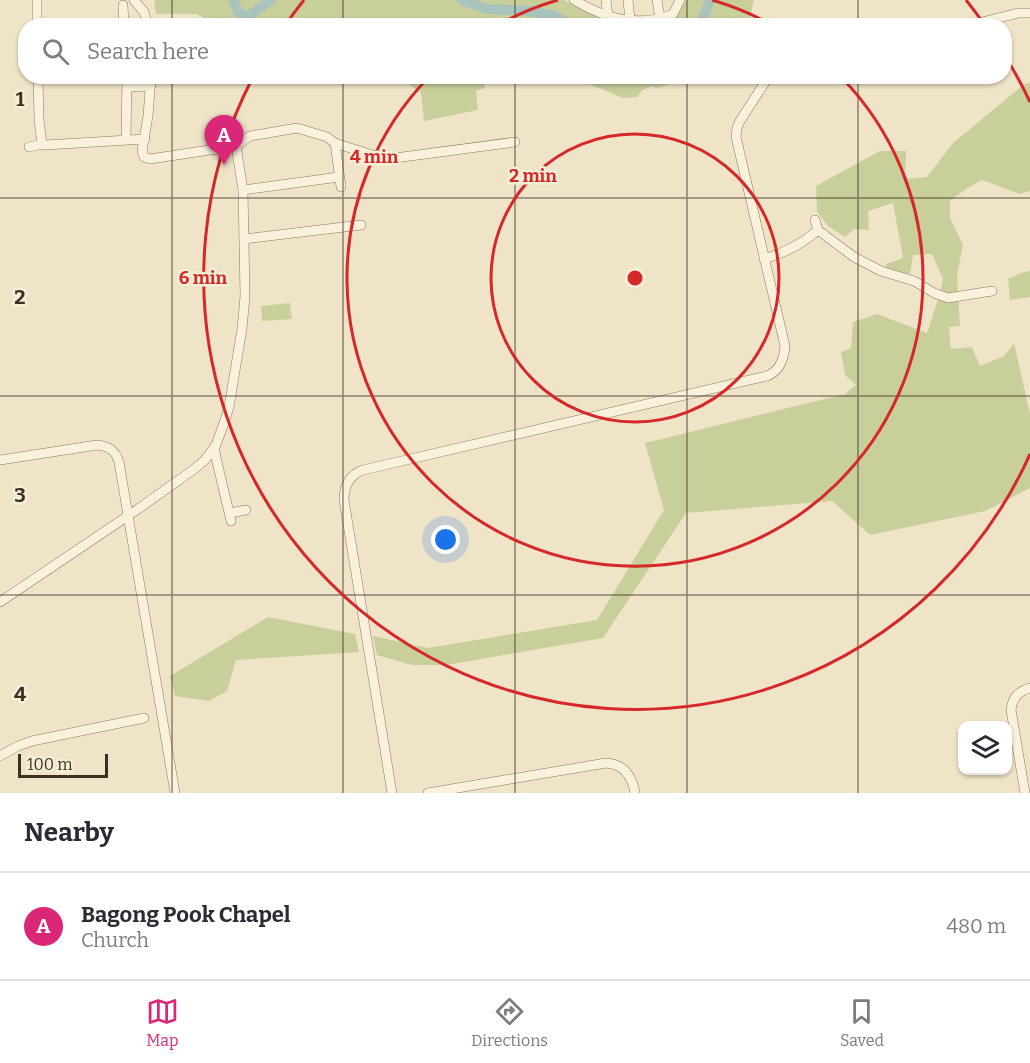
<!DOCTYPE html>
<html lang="en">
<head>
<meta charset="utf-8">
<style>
	body { margin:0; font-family:Bitter,serif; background:#f7f7f7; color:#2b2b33 }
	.controls { position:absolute; right:18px; bottom:18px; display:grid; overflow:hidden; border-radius:12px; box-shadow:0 2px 4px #0004 }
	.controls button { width:54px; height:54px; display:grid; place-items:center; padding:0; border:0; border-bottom:2px solid #e1e1e2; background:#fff; color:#2b2b33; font:30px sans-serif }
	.scale { position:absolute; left:18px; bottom:15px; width:90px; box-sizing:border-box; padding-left:6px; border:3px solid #3d2e20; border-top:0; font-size:16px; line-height:21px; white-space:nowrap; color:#3d2e20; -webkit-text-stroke:4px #f7eed8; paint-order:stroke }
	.you { position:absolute; left:446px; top:540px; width:21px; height:21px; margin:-15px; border:4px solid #fff; border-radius:50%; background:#1a73e8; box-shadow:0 0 0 9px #1a73e833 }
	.badge { display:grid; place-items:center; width:39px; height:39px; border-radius:50%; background:#db2777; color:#fff; font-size:20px; font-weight:700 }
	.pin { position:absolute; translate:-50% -50px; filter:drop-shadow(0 2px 3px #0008) }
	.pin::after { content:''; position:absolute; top:32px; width:21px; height:18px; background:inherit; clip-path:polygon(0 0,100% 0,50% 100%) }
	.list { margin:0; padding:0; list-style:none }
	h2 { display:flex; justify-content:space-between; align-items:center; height:78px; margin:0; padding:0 24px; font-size:26px }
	h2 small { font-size:20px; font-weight:400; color:#7c7c81 }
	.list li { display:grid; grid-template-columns:39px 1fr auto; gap:18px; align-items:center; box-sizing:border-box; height:108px; padding:0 24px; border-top:2px solid #e1e1e2 }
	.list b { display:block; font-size:22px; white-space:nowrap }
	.list p { margin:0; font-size:20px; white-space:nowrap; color:#7c7c81 }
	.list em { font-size:20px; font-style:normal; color:#7c7c81 }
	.icon { flex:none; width:33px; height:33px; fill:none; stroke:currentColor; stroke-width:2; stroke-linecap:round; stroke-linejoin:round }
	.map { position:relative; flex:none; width:1030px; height:793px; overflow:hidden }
	.search { position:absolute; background:#fff; box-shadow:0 2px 4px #0004; left:18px; right:18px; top:18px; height:66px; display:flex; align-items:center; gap:15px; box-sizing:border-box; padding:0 21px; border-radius:24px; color:#7c7c81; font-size:22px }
	.sheet { height:186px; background:#fff }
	nav { display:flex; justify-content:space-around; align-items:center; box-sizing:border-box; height:84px; border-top:2px solid #e1e1e2; background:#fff; font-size:16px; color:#7c7c81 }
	nav a { display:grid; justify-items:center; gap:3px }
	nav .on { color:#db2777 }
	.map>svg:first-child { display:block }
	.green { fill:#c9cf9b }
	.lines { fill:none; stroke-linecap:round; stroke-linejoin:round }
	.river { stroke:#a9c4bc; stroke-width:10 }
	.minor-casing { stroke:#8d765c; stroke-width:10 }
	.minor { stroke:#faf1dc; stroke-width:9 }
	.grid { fill:none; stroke:#3d2e20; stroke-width:1.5; stroke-opacity:0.55 }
	.ring { fill:none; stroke:#d62828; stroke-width:3 }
	.grid-label { font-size:20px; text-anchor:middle; font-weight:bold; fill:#3d2e20; stroke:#f7eed8; stroke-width:5; stroke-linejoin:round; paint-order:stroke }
	.centre { fill:#d62828; stroke:#f7eed8; stroke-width:3 }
	.ring-label { font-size:18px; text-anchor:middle; font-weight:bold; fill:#d62828; stroke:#f7eed8; stroke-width:5; stroke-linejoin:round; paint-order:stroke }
</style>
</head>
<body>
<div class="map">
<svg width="1030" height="793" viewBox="0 0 1030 793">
	<rect width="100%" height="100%" fill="#f0e4c8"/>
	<g class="green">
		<path d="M154,0H564L612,25H218L196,14H156Z"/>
		<path d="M686,0H754L750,17L754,19L750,25L669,26Z"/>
		<path d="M399,77H483L485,88L476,91L478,110L424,121L421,93Z"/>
		<path d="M572,77H697L656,88L653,86L642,90L637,97L623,98Z"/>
		<path d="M1030,83V191L1019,194L982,180L966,189L950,201V218L963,245L957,275L960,326L949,327L951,349L972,347L980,366L1004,356L1014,343L1030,414V488L985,511L870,535L832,501L686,513L603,638L446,665H412L377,655L373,636L428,648L597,620L664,510L645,443L845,394L856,385L845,375L841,352L851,348L853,322L877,314L927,333L940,293L943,279L932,254L913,255L910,274L886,269V264L903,258L893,203L868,211L869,230L854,229L845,237L828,226L817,212L816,186L880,151H906L905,179L927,177L953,143L1023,85Z"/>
		<path d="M1030,271V297L1010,300L1008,279L1024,272Z"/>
		<path d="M290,303L292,319L262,321L261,306Z"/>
		<path d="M268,617L355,634L359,652L236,660L227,691L209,701L175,696L170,676Z"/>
	</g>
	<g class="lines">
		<g class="river">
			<path d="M233,0L238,12L247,17L271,0"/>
			<path d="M462,0L487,9L531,11L555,16L572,26"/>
			<path d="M700,26L710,0"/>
		</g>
		<defs>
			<g id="minor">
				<path d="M37,0V26"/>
				<path d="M134,0L144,12L148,26"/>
				<path d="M574,0C604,18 639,28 673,14L680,0"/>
				<path d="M606,0L608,16"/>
				<path d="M628,0L630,20"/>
				<path d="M657,0L660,19"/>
				<path d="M123,5L124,26"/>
				<path d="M966,26L1018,13H1030"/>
				<path d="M38,76L39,120L42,144L45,145L145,139"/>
				<path d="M151,76L148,116L142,151L144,157L150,159L236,146L250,136L297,128L327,137L335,143"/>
				<path d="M127,87L151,86"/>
				<path d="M126,139L127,76"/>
				<path d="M29,147L42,144"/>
				<path d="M341,187L335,143L372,155L395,158L515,142"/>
				<path d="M243,190L339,177"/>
				<path d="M815,220L818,230L854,257L881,271L914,281L934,293L948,298L992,291"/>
				<path d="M244,239L361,225"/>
				<path d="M764,259C785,253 802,244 818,230"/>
				<path d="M214,449L231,521"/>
				<path d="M0,460L97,445C109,446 116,451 119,462L175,793"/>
				<path d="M230,513L246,510"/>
				<path d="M0,602L138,509L193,470L205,460L216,445L224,423L229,407L242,329L245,296L243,190L236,146"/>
				<path d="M0,756L18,746L32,741L144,718"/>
				<path d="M392,793L344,500C344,486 349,475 363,470L767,376C780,371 784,359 785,346L736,137L737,128L740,121L769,76"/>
				<path d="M428,793L606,763C624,764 632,776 635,793"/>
				<path d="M1025,793L1011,710C1012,698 1018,691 1030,688"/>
			</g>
		</defs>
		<use href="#minor" class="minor-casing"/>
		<use href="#minor" class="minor"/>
	</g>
	<path class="grid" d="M172,0V26M343,0V26M515,0V26M687,0V26M858,0V26M172,76V793M343,76V793M515,76V793M687,76V793M858,76V793M0,198H1030M0,396H1030M0,595H1030"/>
	<g class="ring">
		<circle cx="635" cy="278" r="144"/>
		<path d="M498 25A288 288 0 0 1 558 0M712 0A288 288 0 0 1 772 25M842 78A288 288 0 1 1 428 78"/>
		<path d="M1030 454A432 432 0 1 1 252 79M286 24A432 432 0 0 1 304 0M966 0A432 432 0 0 1 984 24M1005 56A432 432 0 0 1 1030 102"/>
	</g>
	<g class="grid-label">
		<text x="20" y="106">1</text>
		<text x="20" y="304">2</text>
		<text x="20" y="502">3</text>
		<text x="20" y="701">4</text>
	</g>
	<circle cx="635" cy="278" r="9" class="centre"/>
	<g class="ring-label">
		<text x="374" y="163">4 min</text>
		<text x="533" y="182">2 min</text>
		<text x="203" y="284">6 min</text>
	</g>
</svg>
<div class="controls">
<button><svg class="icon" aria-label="layers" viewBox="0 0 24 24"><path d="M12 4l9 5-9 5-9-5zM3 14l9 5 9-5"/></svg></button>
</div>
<div class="scale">100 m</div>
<div class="you"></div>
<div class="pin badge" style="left:224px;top:165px">A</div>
<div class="search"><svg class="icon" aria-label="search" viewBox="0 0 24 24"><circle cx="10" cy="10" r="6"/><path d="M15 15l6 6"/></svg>Search here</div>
</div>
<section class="sheet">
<h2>Nearby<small></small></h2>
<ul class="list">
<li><span class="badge">A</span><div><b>Bagong Pook Chapel</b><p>Church</p></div><em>480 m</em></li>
</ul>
</section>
<nav>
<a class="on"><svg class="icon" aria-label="map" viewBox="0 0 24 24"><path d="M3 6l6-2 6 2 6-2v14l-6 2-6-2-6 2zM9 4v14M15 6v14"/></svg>Map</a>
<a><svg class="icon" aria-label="directions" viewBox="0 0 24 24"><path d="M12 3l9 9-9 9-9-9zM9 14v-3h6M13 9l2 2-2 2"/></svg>Directions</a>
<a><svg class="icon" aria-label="saved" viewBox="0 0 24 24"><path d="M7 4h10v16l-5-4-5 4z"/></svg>Saved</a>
</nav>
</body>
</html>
